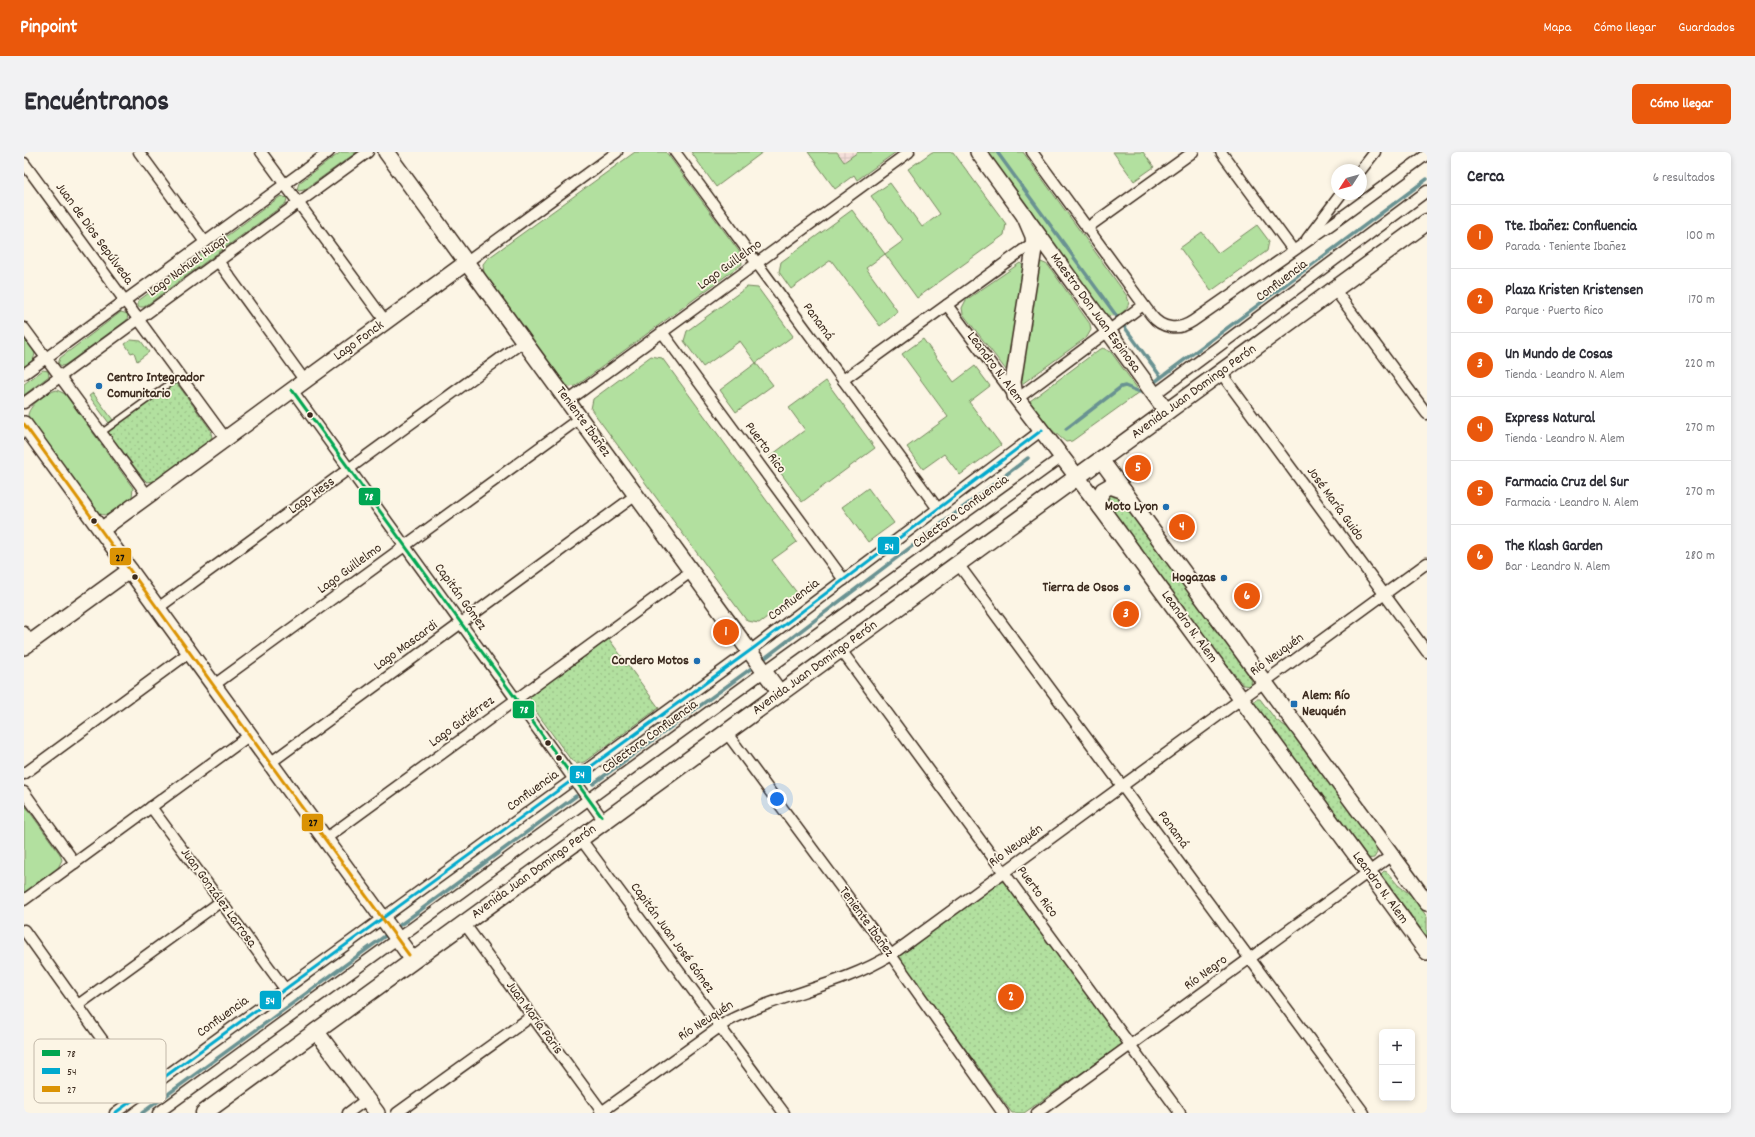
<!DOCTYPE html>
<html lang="es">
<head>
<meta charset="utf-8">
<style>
	body { margin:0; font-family:Dekko,sans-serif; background:#f2f2f3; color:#2b2b33 }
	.controls { position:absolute; right:12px; bottom:12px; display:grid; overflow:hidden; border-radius:6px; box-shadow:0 2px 6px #0003 }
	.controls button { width:36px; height:36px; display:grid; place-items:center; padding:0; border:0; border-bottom:1px solid #e1e1e2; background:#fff; color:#2b2b33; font:20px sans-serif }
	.compass { position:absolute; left:1307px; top:12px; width:36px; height:36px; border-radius:50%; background:#fff; box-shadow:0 2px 6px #0003; rotate:234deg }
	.you { position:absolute; left:753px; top:647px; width:14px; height:14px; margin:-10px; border:3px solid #fff; border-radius:50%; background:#1a73e8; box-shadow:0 0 0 6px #1a73e833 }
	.badge { display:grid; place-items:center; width:26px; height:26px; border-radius:50%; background:#ea580c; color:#fff; font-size:13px; font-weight:700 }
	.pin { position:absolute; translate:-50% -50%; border:2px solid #fff; box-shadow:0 1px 4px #0006 }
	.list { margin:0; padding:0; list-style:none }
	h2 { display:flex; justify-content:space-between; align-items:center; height:52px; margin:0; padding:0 16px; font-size:17px }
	h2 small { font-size:13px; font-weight:400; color:#7c7c81 }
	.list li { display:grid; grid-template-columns:26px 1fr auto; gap:12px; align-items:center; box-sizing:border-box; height:64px; padding:0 16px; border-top:1px solid #e1e1e2 }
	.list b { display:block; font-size:15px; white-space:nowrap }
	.list p { margin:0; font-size:13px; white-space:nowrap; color:#7c7c81 }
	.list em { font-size:13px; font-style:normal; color:#7c7c81 }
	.map { position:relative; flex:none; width:1403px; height:961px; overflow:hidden; border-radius:6px }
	header { display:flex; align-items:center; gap:24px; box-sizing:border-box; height:56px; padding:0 20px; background:#ea580c; color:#fff }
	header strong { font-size:19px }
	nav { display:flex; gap:22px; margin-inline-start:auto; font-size:14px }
	.intro { display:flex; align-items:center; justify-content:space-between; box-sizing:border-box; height:96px; padding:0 24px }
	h1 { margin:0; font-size:28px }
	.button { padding:10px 18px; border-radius:6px; background:#ea580c; color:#fff; font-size:14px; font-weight:700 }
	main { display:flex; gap:24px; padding:0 24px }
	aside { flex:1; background:#fff; border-radius:6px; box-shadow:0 2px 6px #0003 }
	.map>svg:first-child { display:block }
	.industrial { fill:url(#industrial-grid) }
	.grass { fill:#b2e09f; stroke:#76855e }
	.park { fill:url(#park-dots); stroke:#76855e }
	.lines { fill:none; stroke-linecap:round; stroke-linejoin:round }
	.stream { stroke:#699292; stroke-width:3.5 }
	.lane-casing { stroke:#3b2a1e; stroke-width:8 }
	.street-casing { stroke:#3b2a1e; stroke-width:13 }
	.secondary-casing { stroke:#3b2a1e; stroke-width:18 }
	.primary-casing { stroke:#3b2a1e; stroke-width:19 }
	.lane { stroke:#fcf5e5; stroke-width:5 }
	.street { stroke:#fcf5e5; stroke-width:10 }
	.secondary { stroke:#fcf5e5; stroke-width:15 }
	.primary { stroke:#fcf5e5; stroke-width:16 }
	.bus-1-casing { stroke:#fcf5e5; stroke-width:6 }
	.bus-2-casing { stroke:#fcf5e5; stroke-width:6 }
	.bus-3-casing { stroke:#fcf5e5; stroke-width:6 }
	.bus-1 { stroke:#00a651; stroke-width:3 }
	.bus-2 { stroke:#00a9ce; stroke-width:3 }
	.bus-3 { stroke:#db9304; stroke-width:3 }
	.poi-dot { fill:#1f6fb2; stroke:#fcf5e5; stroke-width:1.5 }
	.bus-dot { fill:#3b2a1e; stroke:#fcf5e5; stroke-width:1.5 }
	.labels { text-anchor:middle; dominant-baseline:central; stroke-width:3.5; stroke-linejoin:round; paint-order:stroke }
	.street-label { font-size:14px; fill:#3b2a1e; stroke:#fcf5e5 }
	.poi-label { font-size:14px; font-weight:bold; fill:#3b2a1e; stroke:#fcf5e5; text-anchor:end }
	.key { fill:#fcf5e5; stroke:#c2b8a9; stroke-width:1 }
	.key-label { font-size:11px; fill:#3b2a1e }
	.line-badge { stroke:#fcf5e5; stroke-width:1.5 }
	.badge-label { font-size:11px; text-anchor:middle; font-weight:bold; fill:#fff }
	.pale-badge-label { font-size:11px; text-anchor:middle; font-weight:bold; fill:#111 }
</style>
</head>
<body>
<header>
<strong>Pinpoint</strong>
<nav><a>Mapa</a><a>Cómo llegar</a><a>Guardados</a></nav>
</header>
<div class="intro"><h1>Encuéntranos</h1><a class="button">Cómo llegar</a></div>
<main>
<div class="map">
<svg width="1403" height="961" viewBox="0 0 1403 961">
	<defs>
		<pattern id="industrial-grid" width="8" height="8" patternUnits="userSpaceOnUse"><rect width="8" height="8" fill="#f5dfda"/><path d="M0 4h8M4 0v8" fill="none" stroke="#d3c0bb"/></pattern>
		<pattern id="park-dots" width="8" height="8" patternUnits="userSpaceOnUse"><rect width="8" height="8" fill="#b2e09f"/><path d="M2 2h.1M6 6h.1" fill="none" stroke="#9ac088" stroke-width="1.8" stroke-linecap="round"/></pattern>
	</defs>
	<rect width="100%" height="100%" fill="#fcf5e5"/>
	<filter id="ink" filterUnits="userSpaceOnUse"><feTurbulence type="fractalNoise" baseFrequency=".025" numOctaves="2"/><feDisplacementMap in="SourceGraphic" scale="8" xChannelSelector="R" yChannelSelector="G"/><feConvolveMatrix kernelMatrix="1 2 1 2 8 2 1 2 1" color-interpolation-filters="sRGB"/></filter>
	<g filter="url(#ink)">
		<path class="industrial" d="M813,0H834L820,10Z"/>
		<g class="grass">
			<path d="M317,0H333L280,38L275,39L273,37L275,31Z"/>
			<path d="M611,0H642L717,102L718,112L552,234L546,235L540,232L460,121L459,112L463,107Z"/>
			<path d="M667,0H739L692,35Z"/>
			<path d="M784,0H813L820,10L834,0H872L833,28L830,23L811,37Z"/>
			<path d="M908,0H929L982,72L980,83L893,146L861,102L842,116L874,160L856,174L807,108L767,137L755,120L757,110L828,58L861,102L879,89L847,44L866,31L898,75L916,62L884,17Z"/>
			<path d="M962,0H999L1103,144L1105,150C1103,161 1089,168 1080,161Z"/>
			<path d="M1089,0H1119L1130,15L1110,29Z"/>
			<path d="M257,44L263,46L262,51L120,155H114V149Z"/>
			<path d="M1233,73L1245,89L1243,99L1187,139L1156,96L1178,80L1194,101Z"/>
			<path d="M1017,110L1024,113L1066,172L1067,178L1063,185L998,232L996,231L1015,113Z"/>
			<path d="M996,111L1001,115L984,218H982L939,162L938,156L942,148Z"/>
			<path d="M723,135L734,136L769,184L732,211L749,233L712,260L696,238L732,211L716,189L679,215L660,189L663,179Z"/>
			<path d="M97,160L104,162L103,168L41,213L38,214L34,212L36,206Z"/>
			<path d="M0,185C11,200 17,203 0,216Z"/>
			<path d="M899,187L930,230L951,214L966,234L945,250L977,293L936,323L920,302L899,317L883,295L924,265L878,202Z"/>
			<path d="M107,188L117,189L125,200L113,209L110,200L107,201L101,192Z"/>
			<path d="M1079,196L1087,200L1116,240L1048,289L1042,290C1033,283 1007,260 1006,249L1073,199Z"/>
			<path d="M627,204L638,206L773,390L748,408L774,442L735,471L723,469L567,257L569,247Z"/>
			<path d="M19,218L24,219L25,224L0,243V232Z"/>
			<path d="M802,229L851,296L778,350L745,305L781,278L765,256Z"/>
			<path d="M33,238L41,242L109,336L108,345C101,352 85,368 74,361L4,265C3,254 23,240 33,238Z"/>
			<path d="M69,241L89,268L85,271L65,244Z"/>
			<path d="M844,336L870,371L844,390L818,355Z"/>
			<path d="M0,652L36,702L38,708L34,716L0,741Z"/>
		</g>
		<g class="park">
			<path d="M152,230L186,277L188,285L184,290L131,329L123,330L119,326L84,280Z"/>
			<path d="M1088,342L1097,346L1226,525L1228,530L1226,534L1219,533L1204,514L1194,506L1084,355L1083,346Z"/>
			<path d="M585,487L635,556L560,610L553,612L547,608L508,554L506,546L510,541Z"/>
			<path d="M1232,547H1236L1252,568L1267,578L1312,637L1351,694L1353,701L1350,706L1343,707L1229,552Z"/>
			<path d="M1360,719L1363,720L1374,733L1388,744L1403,765V784L1389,770L1356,723Z"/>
			<path d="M980,720L1103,889L1000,961H988L871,800Z"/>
		</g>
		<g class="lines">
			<g class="stream">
				<path d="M973,0L1137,225"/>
				<path d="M1132,229L1403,27"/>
				<path d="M1042,277L1097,235L1101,234L1116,240"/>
				<path d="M741,506L1004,306"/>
				<path d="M569,632L729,515"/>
				<path d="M376,773L552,644"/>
				<path d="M118,961L361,784"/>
			</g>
			<defs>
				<path id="lane" d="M77,281L156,224"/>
				<g id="street">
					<path d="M115,0L181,90"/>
					<path d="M237,0L362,170"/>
					<path d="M651,0L914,357"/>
					<path d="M1008,0L1127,163C1138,177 1154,179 1169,169L1308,72L1401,4"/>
					<path d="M1197,0L1269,98"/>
					<path d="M0,11L202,287"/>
					<path d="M1337,18L1351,0"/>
					<path d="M1063,76L1169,0"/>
					<path d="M1283,87L1317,42"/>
					<path d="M194,109L281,229"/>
					<path d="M443,110L593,0"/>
					<path d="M1311,138L1403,262"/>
					<path d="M923,153L993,247L1119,153"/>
					<path d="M0,176L124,344"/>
					<path d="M638,180L820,428"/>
					<path d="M1197,221L1403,500"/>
					<path d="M0,222L305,0"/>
					<path d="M819,228L1010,90"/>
					<path d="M268,238L580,669"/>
					<path d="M1131,242L1403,39"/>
					<path d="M544,249L885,0"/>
					<path d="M0,251L344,0"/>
					<path d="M934,412L1340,961"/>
					<path d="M134,456L500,189"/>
					<path d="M0,480L7,490"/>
					<path d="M817,498L1156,961"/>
					<path d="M190,533L556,266"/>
					<path d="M702,580L867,803L979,961"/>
					<path d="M246,611L612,343"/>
					<path d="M0,622L166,500"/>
					<path d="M0,640L51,711"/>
					<path d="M127,655L261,837"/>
					<path d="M556,686L760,961"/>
					<path d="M301,687L668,419"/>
					<path d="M0,748L226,583"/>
					<path d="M440,771L579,961"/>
					<path d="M0,778L117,942"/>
					<path d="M54,853L196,750"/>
					<path d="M91,961L731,495L1018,278"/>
					<path d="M134,961L741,519L1038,305"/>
					<path d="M324,961L343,947"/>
					<path d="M373,961L508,864"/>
					<path d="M576,961L704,869C756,842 817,834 867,803L1403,411"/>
					<path d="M1013,961L1368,703"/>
				</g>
				<g id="secondary">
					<path d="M362,0L756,541"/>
					<path d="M954,0L1143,260"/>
					<path d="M1000,63L1009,84L1010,97L989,230L991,244L1077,356L1403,800"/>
					<path d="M0,272L389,808"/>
					<path d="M1077,308L1403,751"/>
					<path d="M1077,356L1075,346L1079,338L1086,334L1100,339"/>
					<path d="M77,378L443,110"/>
					<path d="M0,495L106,418"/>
					<path d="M292,879L353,961"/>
				</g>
				<path id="primary" d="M180,961L1403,70"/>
			</defs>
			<use href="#lane" class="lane-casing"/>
			<use href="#street" class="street-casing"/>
			<use href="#secondary" class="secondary-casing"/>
			<use href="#primary" class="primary-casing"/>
			<use href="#lane" class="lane"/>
			<use href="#street" class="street"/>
			<use href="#secondary" class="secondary"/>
			<use href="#primary" class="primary"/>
			<defs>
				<path id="bus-1" d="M268,238L577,664"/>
				<path id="bus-2" d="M91,961L731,495L1018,278"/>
				<path id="bus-3" d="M0,272L385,803"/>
			</defs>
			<use href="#bus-1" class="bus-1-casing"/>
			<use href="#bus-2" class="bus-2-casing"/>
			<use href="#bus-3" class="bus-3-casing"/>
			<use href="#bus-1" class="bus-1"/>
			<use href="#bus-2" class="bus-2"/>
			<use href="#bus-3" class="bus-3"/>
		</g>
	</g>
	<g class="poi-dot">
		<circle cx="75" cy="234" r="4"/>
		<circle cx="1142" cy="355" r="4"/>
		<circle cx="1200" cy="426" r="4"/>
		<circle cx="1103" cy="436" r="4"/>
		<circle cx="673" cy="509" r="4"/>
		<rect x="1266" y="548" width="8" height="8" rx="2"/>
	</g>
	<g class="bus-dot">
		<circle cx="286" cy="263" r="3.5"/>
		<circle cx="70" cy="369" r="3.5"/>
		<circle cx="111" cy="425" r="3.5"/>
		<circle cx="524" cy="591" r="3.5"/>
		<circle cx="535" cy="606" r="3.5"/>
	</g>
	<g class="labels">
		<g class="street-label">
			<text transform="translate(70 82) rotate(54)">Juan de Dios Sepúlveda</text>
			<text transform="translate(706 113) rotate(-36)">Lago Guillelmo</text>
			<text transform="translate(164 114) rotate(-36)">Lago Nahuel Huapi</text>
			<text transform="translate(1258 129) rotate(-37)">Confluencia</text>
			<text transform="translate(1071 161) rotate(54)">Maestro Don Juan Espinosa</text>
			<text transform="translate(794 170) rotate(54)">Panamá</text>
			<text transform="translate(335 189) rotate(-36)">Lago Fonck</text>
			<text transform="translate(971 216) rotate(53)">Leandro N. Alem</text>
			<text transform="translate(1170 240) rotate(-36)">Avenida Juan Domingo Perón</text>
			<text transform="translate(559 270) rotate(54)">Teniente Ibañez</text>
			<text transform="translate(741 296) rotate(54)">Puerto Rico</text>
			<text transform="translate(288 344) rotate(-36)">Lago Hess</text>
			<text transform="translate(1311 352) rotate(54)">José María Guido</text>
			<text transform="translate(937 360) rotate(-36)">Colectora Confluencia</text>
			<text transform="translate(326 417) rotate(-36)">Lago Guillelmo</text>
			<text transform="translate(436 445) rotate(54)">Capitán Gómez</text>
			<text transform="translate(770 448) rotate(-37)">Confluencia</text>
			<text transform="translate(1165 475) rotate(54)">Leandro N. Alem</text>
			<text transform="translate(382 494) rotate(-36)">Lago Mascardi</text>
			<text transform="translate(1253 503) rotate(-36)">Río Neuquén</text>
			<text transform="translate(791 516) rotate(-36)">Avenida Juan Domingo Perón</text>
			<text transform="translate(438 570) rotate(-36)">Lago Gutiérrez</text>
			<text transform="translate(626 585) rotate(-36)">Colectora Confluencia</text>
			<text transform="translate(509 639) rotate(-36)">Confluencia</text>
			<text transform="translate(1149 678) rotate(54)">Panamá</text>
			<text transform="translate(992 694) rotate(-36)">Río Neuquén</text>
			<text transform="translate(510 720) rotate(-36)">Avenida Juan Domingo Perón</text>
			<text transform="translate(1356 736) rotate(54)">Leandro N. Alem</text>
			<text transform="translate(1013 740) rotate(54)">Puerto Rico</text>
			<text transform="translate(194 746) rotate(54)">Juan González Larrosa</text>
			<text transform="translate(842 770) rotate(54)">Teniente Ibañez</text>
			<text transform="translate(648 786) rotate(54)">Capitán Juan José Gómez</text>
			<text transform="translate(1182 821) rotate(-36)">Río Negro</text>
			<text transform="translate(199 865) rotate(-36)">Confluencia</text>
			<text transform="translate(510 866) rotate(54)">Juan María Paris</text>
			<text transform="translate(682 869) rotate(-33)">Río Neuquén</text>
		</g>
		<g class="poi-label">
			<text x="83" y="226" text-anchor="start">Centro Integrador<tspan x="83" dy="16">Comunitario</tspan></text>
			<text x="1134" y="355">Moto Lyon</text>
			<text x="1192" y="426">Hogazas</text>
			<text x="1095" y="436">Tierra de Osos</text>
			<text x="665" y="509">Cordero Motos</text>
			<text x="1278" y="544" text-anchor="start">Alem: Río<tspan x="1278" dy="16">Neuquén</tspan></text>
		</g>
	</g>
	<rect x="10" y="887" width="132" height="64" rx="6" class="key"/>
	<rect x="18" y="898" width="18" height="6" fill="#00a651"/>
	<rect x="18" y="916" width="18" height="6" fill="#00a9ce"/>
	<rect x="18" y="934" width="18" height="6" fill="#db9304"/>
	<g class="key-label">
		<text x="43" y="905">78</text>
		<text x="43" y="923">54</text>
		<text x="43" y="941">27</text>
	</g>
	<g class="line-badge">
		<rect x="334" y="335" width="23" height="19" rx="4" fill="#00a651"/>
		<rect x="853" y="384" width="23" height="19" rx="4" fill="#00a9ce"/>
		<rect x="85" y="395" width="23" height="19" rx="4" fill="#db9304"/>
		<rect x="488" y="548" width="23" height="19" rx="4" fill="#00a651"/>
		<rect x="545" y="613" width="23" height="19" rx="4" fill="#00a9ce"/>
		<rect x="277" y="661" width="23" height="19" rx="4" fill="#db9304"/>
		<rect x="235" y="838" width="23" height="20" rx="4" fill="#00a9ce"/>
	</g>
	<g class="badge-label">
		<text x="345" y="348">78</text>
		<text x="865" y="398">54</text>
		<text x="500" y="561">78</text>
		<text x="556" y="626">54</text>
		<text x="246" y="852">54</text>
	</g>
	<g class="pale-badge-label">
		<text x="96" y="409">27</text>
		<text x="289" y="674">27</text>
	</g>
</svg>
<div class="controls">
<button>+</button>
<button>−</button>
</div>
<svg class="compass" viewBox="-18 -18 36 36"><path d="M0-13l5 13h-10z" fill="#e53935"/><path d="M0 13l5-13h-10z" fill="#7c7c81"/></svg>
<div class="you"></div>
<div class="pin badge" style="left:702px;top:480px">1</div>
<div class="pin badge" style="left:987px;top:845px">2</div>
<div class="pin badge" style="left:1102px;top:462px">3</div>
<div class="pin badge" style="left:1158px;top:375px">4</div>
<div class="pin badge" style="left:1114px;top:316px">5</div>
<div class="pin badge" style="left:1223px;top:444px">6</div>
</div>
<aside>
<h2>Cerca<small>6 resultados</small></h2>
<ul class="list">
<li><span class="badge">1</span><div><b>Tte. Ibañez: Confluencia</b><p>Parada · Teniente Ibañez</p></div><em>100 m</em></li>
<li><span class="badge">2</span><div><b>Plaza Kristen Kristensen</b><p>Parque · Puerto Rico</p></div><em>170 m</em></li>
<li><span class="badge">3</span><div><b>Un Mundo de Cosas</b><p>Tienda · Leandro N. Alem</p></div><em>220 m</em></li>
<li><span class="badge">4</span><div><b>Express Natural</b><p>Tienda · Leandro N. Alem</p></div><em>270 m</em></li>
<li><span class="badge">5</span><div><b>Farmacia Cruz del Sur</b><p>Farmacia · Leandro N. Alem</p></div><em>270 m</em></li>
<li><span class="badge">6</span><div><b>The Klash Garden</b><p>Bar · Leandro N. Alem</p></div><em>280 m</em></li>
</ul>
</aside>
</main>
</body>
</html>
